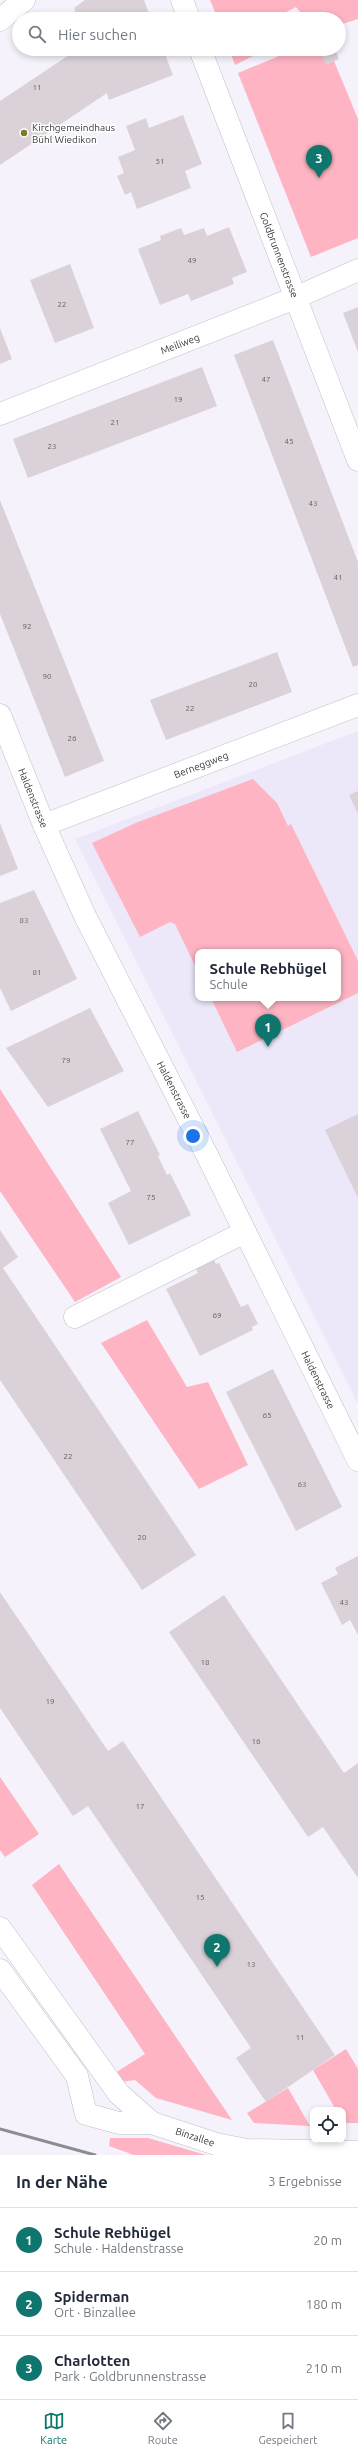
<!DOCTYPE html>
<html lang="de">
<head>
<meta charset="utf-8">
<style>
	body { margin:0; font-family:Ubuntu,sans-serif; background:#f6f6f7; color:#1f2937 }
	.controls { position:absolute; right:12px; bottom:12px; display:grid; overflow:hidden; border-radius:8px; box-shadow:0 2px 6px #0003 }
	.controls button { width:36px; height:36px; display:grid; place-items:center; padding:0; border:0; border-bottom:1px solid #e0e1e3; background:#fff; color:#1f2937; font:20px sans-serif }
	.you { position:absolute; left:193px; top:1136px; width:14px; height:14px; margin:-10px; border:3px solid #fff; border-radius:50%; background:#1a73e8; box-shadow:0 0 0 6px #1a73e833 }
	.badge { display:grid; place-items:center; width:26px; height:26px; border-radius:50%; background:#0f766e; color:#fff; font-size:13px; font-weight:700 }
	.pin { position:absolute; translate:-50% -33px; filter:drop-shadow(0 1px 2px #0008) }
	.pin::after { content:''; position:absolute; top:21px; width:14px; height:12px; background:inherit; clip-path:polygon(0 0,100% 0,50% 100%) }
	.popup { position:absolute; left:195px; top:949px; width:146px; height:52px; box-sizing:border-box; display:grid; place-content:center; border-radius:8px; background:#fff; filter:drop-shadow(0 1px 3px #0005); font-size:13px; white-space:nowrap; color:#747a83 }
	.popup b { font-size:15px; color:#1f2937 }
	.popup::after { content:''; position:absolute; left:50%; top:100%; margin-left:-8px; border:8px solid transparent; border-top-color:#fff }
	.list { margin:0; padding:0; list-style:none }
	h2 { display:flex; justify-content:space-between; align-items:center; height:52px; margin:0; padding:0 16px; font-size:17px }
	h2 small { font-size:13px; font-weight:400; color:#747a83 }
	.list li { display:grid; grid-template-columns:26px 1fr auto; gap:12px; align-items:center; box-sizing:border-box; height:64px; padding:0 16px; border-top:1px solid #e0e1e3 }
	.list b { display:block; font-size:15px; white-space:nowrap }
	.list p { margin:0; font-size:13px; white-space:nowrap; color:#747a83 }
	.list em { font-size:13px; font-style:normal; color:#747a83 }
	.icon { flex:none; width:22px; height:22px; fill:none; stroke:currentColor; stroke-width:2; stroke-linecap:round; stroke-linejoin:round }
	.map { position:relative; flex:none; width:358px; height:2155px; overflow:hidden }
	.search { position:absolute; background:#fff; box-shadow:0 2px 6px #0003; left:12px; right:12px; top:12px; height:44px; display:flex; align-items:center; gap:10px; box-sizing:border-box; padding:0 14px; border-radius:22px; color:#747a83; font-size:15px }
	.sheet { height:244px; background:#fff }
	nav { display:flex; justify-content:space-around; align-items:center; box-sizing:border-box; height:56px; border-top:1px solid #e0e1e3; background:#fff; font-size:11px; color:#747a83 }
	nav a { display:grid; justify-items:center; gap:2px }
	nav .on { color:#0f766e }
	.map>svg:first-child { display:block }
	.built { fill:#ece7f9; fill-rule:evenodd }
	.green { fill:#feb4c3 }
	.building { fill:#dbd2d9 }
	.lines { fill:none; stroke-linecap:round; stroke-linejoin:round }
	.minor-casing { stroke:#c2bfc9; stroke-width:23 }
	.minor { stroke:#fff; stroke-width:22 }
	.rail { stroke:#8e8c93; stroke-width:3 }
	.poi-dot { fill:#7b7c24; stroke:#fff; stroke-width:1.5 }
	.labels { text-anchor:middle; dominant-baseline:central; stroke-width:3; stroke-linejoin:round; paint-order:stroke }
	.number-label { font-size:8px; fill:#625e63 }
	.poi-label { font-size:10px; fill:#39383c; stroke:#fff; text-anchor:start }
	.street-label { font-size:10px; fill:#39383c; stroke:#fff }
</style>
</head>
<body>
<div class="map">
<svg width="358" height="2155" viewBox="0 0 358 2155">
	<rect width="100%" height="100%" fill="#f5f2fc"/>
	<path class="built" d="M358,731V1404L75,839ZM198,952H338V998H198Z"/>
	<g class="green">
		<path d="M210,0H358V19L339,25V19H306L296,7L282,14V19H218Z"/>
		<path d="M229,49H267L235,65Z"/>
		<path d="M296,49H329L358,119V238L311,257L238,73Z"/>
		<path d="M253,779L277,803L288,826L291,824L358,961V993L237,1052L211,998H338V952H198V972L175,924L170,922L140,937L92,843L138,822Z"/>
		<path d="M0,1089L121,1277L75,1302L0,1191Z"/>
		<path d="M147,1320L187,1387L208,1382L248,1465L199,1489L101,1343Z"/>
		<path d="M0,1777L39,1834L5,1857L0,1850Z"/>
		<path d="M59,1864L232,2120L156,2098L135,2080L121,2082L115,2073L145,2054L32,1885Z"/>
		<path d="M346,2049L358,2069V2123H344L343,2110H336L313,2070Z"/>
		<path d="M288,2088L310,2126L254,2123L247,2113Z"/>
		<path d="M110,2138H148L206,2155H134L109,2146Z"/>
	</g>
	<g class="building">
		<path d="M85,0H144L151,19H78L74,8Z"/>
		<path d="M78,49H163L173,75L109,100L107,93L0,165V101Z"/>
		<path d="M328,49H335L339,59L326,65L320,53Z"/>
		<path d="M183,115L202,164L185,171L191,188L137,209L131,192L125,195L117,176L124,173L118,157L135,150L126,126L146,118L149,128Z"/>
		<path d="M229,227L247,272L232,278L234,284L191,301L188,294L160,305L138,249L161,240L160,236L181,228L184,235L204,228L207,236Z"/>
		<path d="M70,264L94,328L55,343L30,280Z"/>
		<path d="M358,307V352L343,313Z"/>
		<path d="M0,328L12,359L0,364Z"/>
		<path d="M273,340L358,562V665L353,667L234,355Z"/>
		<path d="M202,367L217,406L28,478L13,439Z"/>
		<path d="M0,500L104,761L65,777L0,614Z"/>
		<path d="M277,652L292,692L166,740L150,700Z"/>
		<path d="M358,791V814L349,795Z"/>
		<path d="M0,823L18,869L0,876Z"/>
		<path d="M34,890L77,979L11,1011L0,988V903Z"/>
		<path d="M90,1008L124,1071L48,1107L6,1048Z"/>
		<path d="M138,1111L160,1155L158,1156L167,1175L170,1173L191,1215L129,1245L108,1203L131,1191L100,1129Z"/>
		<path d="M358,1114V1198L325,1130Z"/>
		<path d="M0,1230L18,1257L3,1268L196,1555L142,1590L0,1380Z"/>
		<path d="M213,1258L216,1264L219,1263L241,1307L248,1304L258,1324L252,1327L253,1330L200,1356L166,1289L198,1273L195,1267Z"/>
		<path d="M273,1369L342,1507L296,1531L226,1392Z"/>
		<path d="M358,1556V1635L350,1620L342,1625L321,1583L338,1574L335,1568Z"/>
		<path d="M0,1592L108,1751L123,1741L335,2055L266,2102L236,2058L251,2048L88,1806L73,1816L0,1708Z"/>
		<path d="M224,1595L344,1773L358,1763V1878L323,1827L308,1837L169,1632Z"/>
	</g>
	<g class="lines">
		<defs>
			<g id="minor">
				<path d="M182,0L189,19"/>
				<path d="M0,20L24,0"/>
				<path d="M200,49L358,460"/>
				<path d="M0,414L295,298L358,270"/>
				<path d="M0,715L44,825L85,916L207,1155L358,1460"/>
				<path d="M44,825L358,705"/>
				<path d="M75,1317L245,1232"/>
				<path d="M0,1928L119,2094L152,2123"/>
				<path d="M0,1970L77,2076L86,2114L119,2123H152L216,2144L247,2150L358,2152"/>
			</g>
		</defs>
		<use href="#minor" class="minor-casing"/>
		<use href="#minor" class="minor"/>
		<path class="rail" d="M0,2129L95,2155"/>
	</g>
	<circle class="poi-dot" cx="24" cy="133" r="4"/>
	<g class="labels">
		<g class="number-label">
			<text x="37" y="87">11</text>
			<text x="160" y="161">51</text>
			<text x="192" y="260">49</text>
			<text x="62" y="304">22</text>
			<text x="266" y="379">47</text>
			<text x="178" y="399">19</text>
			<text x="115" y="422">21</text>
			<text x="289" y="441">45</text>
			<text x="52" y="446">23</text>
			<text x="313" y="503">43</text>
			<text x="338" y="577">41</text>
			<text x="27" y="626">92</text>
			<text x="47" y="676">90</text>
			<text x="253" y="684">20</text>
			<text x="190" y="708">22</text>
			<text x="72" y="738">26</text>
			<text x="24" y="920">83</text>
			<text x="37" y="972">81</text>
			<text x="66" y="1060">79</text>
			<text x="130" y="1142">77</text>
			<text x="151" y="1197">75</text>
			<text x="217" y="1315">69</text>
			<text x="267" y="1415">65</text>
			<text x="68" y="1456">22</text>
			<text x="302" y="1484">63</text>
			<text x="142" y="1537">20</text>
			<text x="344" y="1602">43</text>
			<text x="205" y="1662">18</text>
			<text x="50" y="1701">19</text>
			<text x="256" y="1741">16</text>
			<text x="140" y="1806">17</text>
			<text x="200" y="1897">15</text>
			<text x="251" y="1964">13</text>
			<text x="300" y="2037">11</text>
		</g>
		<g class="poi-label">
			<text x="32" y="127">Kirchgemeindhaus<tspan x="32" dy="12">Bühl Wiedikon</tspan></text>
		</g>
		<g class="street-label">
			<text transform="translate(279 255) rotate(69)">Goldbrunnenstrasse</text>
			<text transform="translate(180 344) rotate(-21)">Meiliweg</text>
			<text transform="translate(201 765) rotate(-21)">Berneggweg</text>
			<text transform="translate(33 798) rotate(68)">Haldenstrasse</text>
			<text transform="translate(174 1090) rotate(63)">Haldenstrasse</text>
			<text transform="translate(318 1380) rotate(64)">Haldenstrasse</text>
			<text transform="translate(195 2137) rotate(18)">Binzallee</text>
		</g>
	</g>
</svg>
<div class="controls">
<button><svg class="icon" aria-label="locate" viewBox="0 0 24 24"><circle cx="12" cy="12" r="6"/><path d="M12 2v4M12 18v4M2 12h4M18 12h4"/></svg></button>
</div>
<div class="you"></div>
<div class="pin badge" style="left:268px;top:1047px">1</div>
<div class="popup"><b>Schule Rebhügel</b>Schule</div>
<div class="pin badge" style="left:217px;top:1967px">2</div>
<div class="pin badge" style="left:319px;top:178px">3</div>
<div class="search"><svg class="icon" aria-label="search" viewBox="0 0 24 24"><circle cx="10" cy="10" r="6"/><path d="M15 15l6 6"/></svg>Hier suchen</div>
</div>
<section class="sheet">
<h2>In der Nähe<small>3 Ergebnisse</small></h2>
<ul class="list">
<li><span class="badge">1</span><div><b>Schule Rebhügel</b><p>Schule · Haldenstrasse</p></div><em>20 m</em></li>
<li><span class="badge">2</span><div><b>Spiderman</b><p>Ort · Binzallee</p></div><em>180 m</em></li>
<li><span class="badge">3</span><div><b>Charlotten</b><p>Park · Goldbrunnenstrasse</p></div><em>210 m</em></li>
</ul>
</section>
<nav>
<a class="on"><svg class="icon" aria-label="map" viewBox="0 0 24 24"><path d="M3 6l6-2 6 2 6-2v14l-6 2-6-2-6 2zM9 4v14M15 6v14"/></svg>Karte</a>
<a><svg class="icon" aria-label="directions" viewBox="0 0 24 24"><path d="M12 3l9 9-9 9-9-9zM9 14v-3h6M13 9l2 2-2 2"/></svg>Route</a>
<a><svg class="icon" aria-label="saved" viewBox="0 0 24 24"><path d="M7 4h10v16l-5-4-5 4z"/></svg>Gespeichert</a>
</nav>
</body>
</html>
